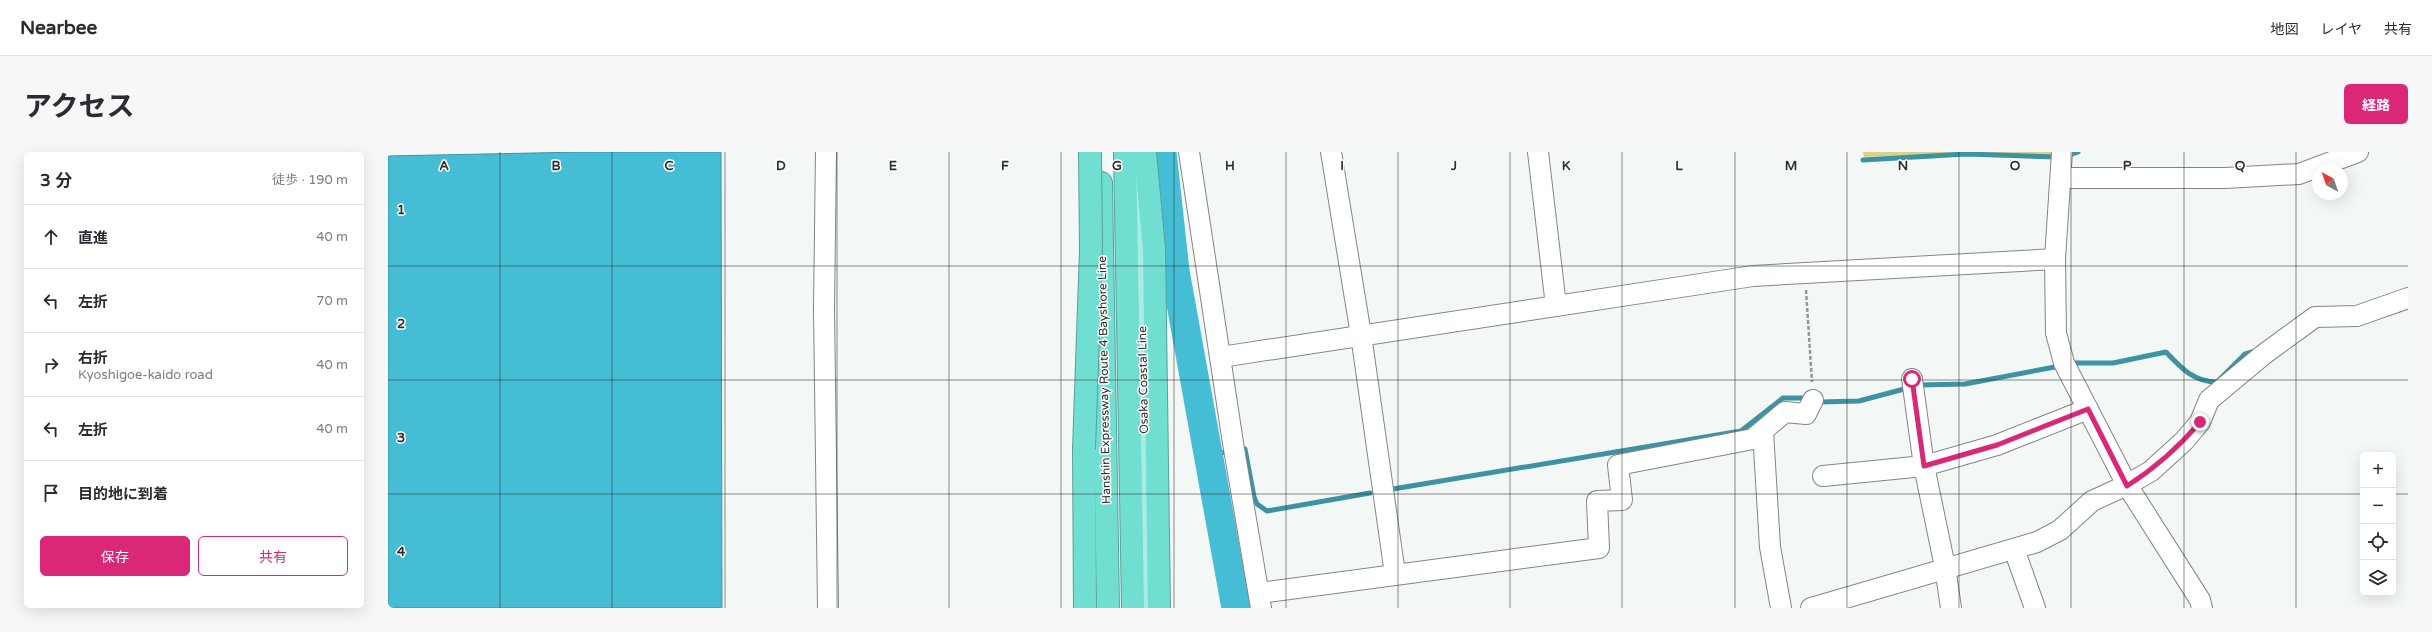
<!DOCTYPE html>
<html lang="ja">
<head>
<meta charset="utf-8">
<style>
	body { margin:0; font-family:"Varela Round","Noto Sans JP",sans-serif; background:#f7f7f7; color:#2b2b33 }
	.controls { position:absolute; right:12px; bottom:12px; display:grid; overflow:hidden; border-radius:6px; box-shadow:0 4px 16px #0002 }
	.controls button { width:36px; height:36px; display:grid; place-items:center; padding:0; border:0; border-bottom:1px solid #e1e1e2; background:#fff; color:#2b2b33; font:20px sans-serif }
	.compass { position:absolute; left:1924px; top:12px; width:36px; height:36px; border-radius:50%; background:#fff; box-shadow:0 4px 16px #0002; rotate:320deg }
	.stop { position:absolute; width:12px; height:12px; margin:-9px; border:3px solid #db2777; border-radius:50%; background:#fff }
	.stop.end { background:#db2777; border-color:#fff; box-shadow:0 1px 4px #0008 }
	.list { margin:0; padding:0; list-style:none }
	h2 { display:flex; justify-content:space-between; align-items:center; height:52px; margin:0; padding:0 16px; font-size:17px }
	h2 small { font-size:13px; font-weight:400; color:#7c7c81 }
	.list li { display:grid; grid-template-columns:26px 1fr auto; gap:12px; align-items:center; box-sizing:border-box; height:64px; padding:0 16px; border-top:1px solid #e1e1e2 }
	.list b { display:block; font-size:15px; white-space:nowrap }
	.list p { margin:0; font-size:13px; white-space:nowrap; color:#7c7c81 }
	.list em { font-size:13px; font-style:normal; color:#7c7c81 }
	.actions { display:flex; gap:8px; padding:12px 16px }
	.actions a { flex:1; padding:9px 0; border:1px solid #db2777; border-radius:6px; text-align:center; font-size:14px; color:#db2777 }
	.actions .main { background:#db2777; color:#fff }
	.icon { flex:none; width:22px; height:22px; fill:none; stroke:currentColor; stroke-width:2; stroke-linecap:round; stroke-linejoin:round }
	.map { position:relative; flex:none; width:2020px; height:456px; overflow:hidden; border-radius:6px }
	header { display:flex; align-items:center; gap:24px; box-sizing:border-box; height:56px; padding:0 20px; background:#fff; border-bottom:1px solid #e1e1e2 }
	header strong { font-size:19px }
	nav { display:flex; gap:22px; margin-inline-start:auto; font-size:14px }
	.intro { display:flex; align-items:center; justify-content:space-between; box-sizing:border-box; height:96px; padding:0 24px }
	h1 { margin:0; font-size:28px }
	.button { padding:10px 18px; border-radius:6px; background:#db2777; color:#fff; font-size:14px; font-weight:700 }
	main { display:flex; gap:24px; padding:0 24px }
	aside { flex:1; background:#fff; border-radius:6px; box-shadow:0 4px 16px #0002 }
	.map>svg:first-child { display:block }
	.green { fill:#d7d288 }
	.water { fill:#45bed5; stroke:#3e93a3 }
	.lines { fill:none; stroke-linecap:round; stroke-linejoin:round }
	.stream { stroke:#3e93a3; stroke-width:5 }
	.river { stroke:#45bed5; stroke-width:29 }
	.minor-casing { stroke:#838684; stroke-width:22 }
	.major-casing { stroke:#5aa199; stroke-width:24 }
	.highway-casing { stroke:#5aa199; stroke-width:24 }
	.path { stroke:#959796; stroke-width:2.5; stroke-dasharray:4 2; stroke-linecap:butt }
	.minor { stroke:#fff; stroke-width:20 }
	.major { stroke:#aaebe4; stroke-width:22 }
	.highway { stroke:#71ded2; stroke-width:22 }
	.highway-bridge-casing { stroke:#5aa199; stroke-width:24; stroke-linecap:butt }
	.highway-bridge { stroke:#71ded2; stroke-width:22 }
	.route { stroke:#db2777; stroke-width:5 }
	.grid { fill:none; stroke:#2e2f2e; stroke-width:1; stroke-opacity:0.55 }
	.labels { text-anchor:middle; dominant-baseline:central; stroke-width:3; stroke-linejoin:round; paint-order:stroke }
	.street-label { font-size:12px; fill:#2e2f2e; stroke:#fff }
	.grid-label { font-size:13px; text-anchor:middle; font-weight:bold; fill:#2e2f2e; stroke:#fff; stroke-width:3; stroke-linejoin:round; paint-order:stroke }
</style>
</head>
<body>
<header>
<strong>Nearbee</strong>
<nav><a>地図</a><a>レイヤ</a><a>共有</a></nav>
</header>
<div class="intro"><h1>アクセス</h1><a class="button">経路</a></div>
<main>
<aside>
<h2>3 分<small>徒歩 · 190 m</small></h2>
<ul class="list">
<li><svg class="icon" aria-label="ahead" viewBox="0 0 24 24"><path d="M12 20V5M6 11l6-6 6 6"/></svg><div><b>直進</b></div><em>40 m</em></li>
<li><svg class="icon" aria-label="left" viewBox="0 0 24 24"><path d="M17 20v-9H6M10 6l-5 5 5 5"/></svg><div><b>左折</b></div><em>70 m</em></li>
<li><svg class="icon" aria-label="right" viewBox="0 0 24 24"><path d="M7 20v-9h11M14 6l5 5-5 5"/></svg><div><b>右折</b><p>Kyoshigoe-kaido road</p></div><em>40 m</em></li>
<li><svg class="icon" aria-label="left" viewBox="0 0 24 24"><path d="M17 20v-9H6M10 6l-5 5 5 5"/></svg><div><b>左折</b></div><em>40 m</em></li>
<li><svg class="icon" aria-label="arrive" viewBox="0 0 24 24"><path d="M6 21V4h12l-3 4 3 4H6"/></svg><div><b>目的地に到着</b></div></li>
</ul>
<div class="actions"><a class="main">保存</a><a>共有</a></div>
</aside>
<div class="map">
<svg width="2020" height="456" viewBox="0 0 2020 456">
	<rect width="100%" height="100%" fill="#f3f7f5"/>
	<path class="green" d="M1475,0H1668L1669,3L1589,1L1476,5Z"/>
	<path class="water" d="M195,0H333L334,456H0V4Z"/>
	<g class="lines">
		<g class="stream">
			<path d="M1682,3L1690,0"/>
			<path d="M1475,8L1578,2L1669,5"/>
			<path d="M1686,211H1725L1778,200C1793,216 1806,230 1829,230L1857,202L1868,199"/>
			<path d="M1531,233L1577,232L1672,214"/>
			<path d="M1432,250L1471,249L1520,236"/>
			<path d="M857,297L866,345L869,352L879,359L982,341"/>
			<path d="M820,303L839,300"/>
			<path d="M1005,337L1353,279L1395,246H1417"/>
		</g>
		<path class="river" d="M774,0L787,119L848,456"/>
		<defs>
			<g id="minor">
				<path d="M438,0L436,157L440,456"/>
				<path d="M801,0L845,291L873,456"/>
				<path d="M943,0L973,183L1007,422"/>
				<path d="M1150,0L1168,154"/>
				<path d="M1674,0L1667,107L1668,181L1676,211L1739,333L1812,448L1814,456"/>
				<path d="M1674,26H1837L1911,22L1970,0"/>
				<path d="M833,205L1365,124L1667,107"/>
				<path d="M1524,227L1536,314L1557,415L1563,456"/>
				<path d="M1375,279L1382,395L1393,456"/>
				<path d="M1435,324L1536,314L1609,293L1700,257"/>
				<path d="M1626,397L1647,456"/>
				<path d="M871,441L1211,396L1209,349L1234,348L1230,313L1365,287L1397,260L1418,262L1425,248"/>
				<path d="M1423,456L1649,390L1672,378L1704,349L1739,333L1763,319L1796,289L1812,270L1821,248L1875,203L1927,165L1969,164L2020,146"/>
			</g>
			<path id="major" d="M750,29L759,456"/>
			<g id="highway">
				<path d="M737,0L745,456"/>
				<path d="M757,0L766,97L771,456"/>
				<path d="M713,31L720,456"/>
				<path d="M696,297L697,456"/>
			</g>
		</defs>
		<use href="#minor" class="minor-casing"/>
		<use href="#major" class="major-casing"/>
		<use href="#highway" class="highway-casing"/>
		<path class="path" d="M1418,138L1424,230"/>
		<use href="#minor" class="minor"/>
		<use href="#major" class="major"/>
		<use href="#highway" class="highway"/>
		<defs>
			<path id="highway-bridge" d="M696,297L703,98L702,0"/>
		</defs>
		<use href="#highway-bridge" class="highway-bridge-casing"/>
		<use href="#highway-bridge" class="highway-bridge"/>
	</g>
	<g class="lines">
		<path class="route" d="M1524,227L1536,314L1609,293L1700,257L1739,334C1767,316 1791,295 1812,270"/>
	</g>
	<path class="grid" d="M112,0V456M224,0V456M337,0V456M449,0V456M561,0V456M673,0V456M786,0V456M898,0V456M1010,0V456M1122,0V456M1234,0V456M1347,0V456M1459,0V456M1571,0V456M1683,0V456M1796,0V456M1908,0V456M0,114H2020M0,228H2020M0,342H1975M2005,342H2020"/>
	<g class="labels">
		<g class="street-label">
			<text transform="translate(716 228) rotate(-91)">Hanshin Expressway Route 4 Bayshore Line</text>
			<text transform="translate(755 228) rotate(-91)">Osaka Coastal Line</text>
		</g>
	</g>
	<g class="grid-label">
		<text x="56" y="18">A</text>
		<text x="168" y="18">B</text>
		<text x="281" y="18">C</text>
		<text x="393" y="18">D</text>
		<text x="505" y="18">E</text>
		<text x="617" y="18">F</text>
		<text x="729" y="18">G</text>
		<text x="842" y="18">H</text>
		<text x="954" y="18">I</text>
		<text x="1066" y="18">J</text>
		<text x="1178" y="18">K</text>
		<text x="1291" y="18">L</text>
		<text x="1403" y="18">M</text>
		<text x="1515" y="18">N</text>
		<text x="1627" y="18">O</text>
		<text x="1739" y="18">P</text>
		<text x="1852" y="18">Q</text>
		<text x="13" y="62">1</text>
		<text x="13" y="176">2</text>
		<text x="13" y="290">3</text>
		<text x="13" y="404">4</text>
	</g>
</svg>
<div class="controls">
<button>+</button>
<button>−</button>
<button><svg class="icon" aria-label="locate" viewBox="0 0 24 24"><circle cx="12" cy="12" r="6"/><path d="M12 2v4M12 18v4M2 12h4M18 12h4"/></svg></button>
<button><svg class="icon" aria-label="layers" viewBox="0 0 24 24"><path d="M12 4l9 5-9 5-9-5zM3 14l9 5 9-5"/></svg></button>
</div>
<svg class="compass" viewBox="-18 -18 36 36"><path d="M0-13l5 13h-10z" fill="#e53935"/><path d="M0 13l5-13h-10z" fill="#7c7c81"/></svg>
<div class="stop" style="left:1524px;top:227px"></div>
<div class="stop end" style="left:1812px;top:270px"></div>
</div>
</main>
</body>
</html>
